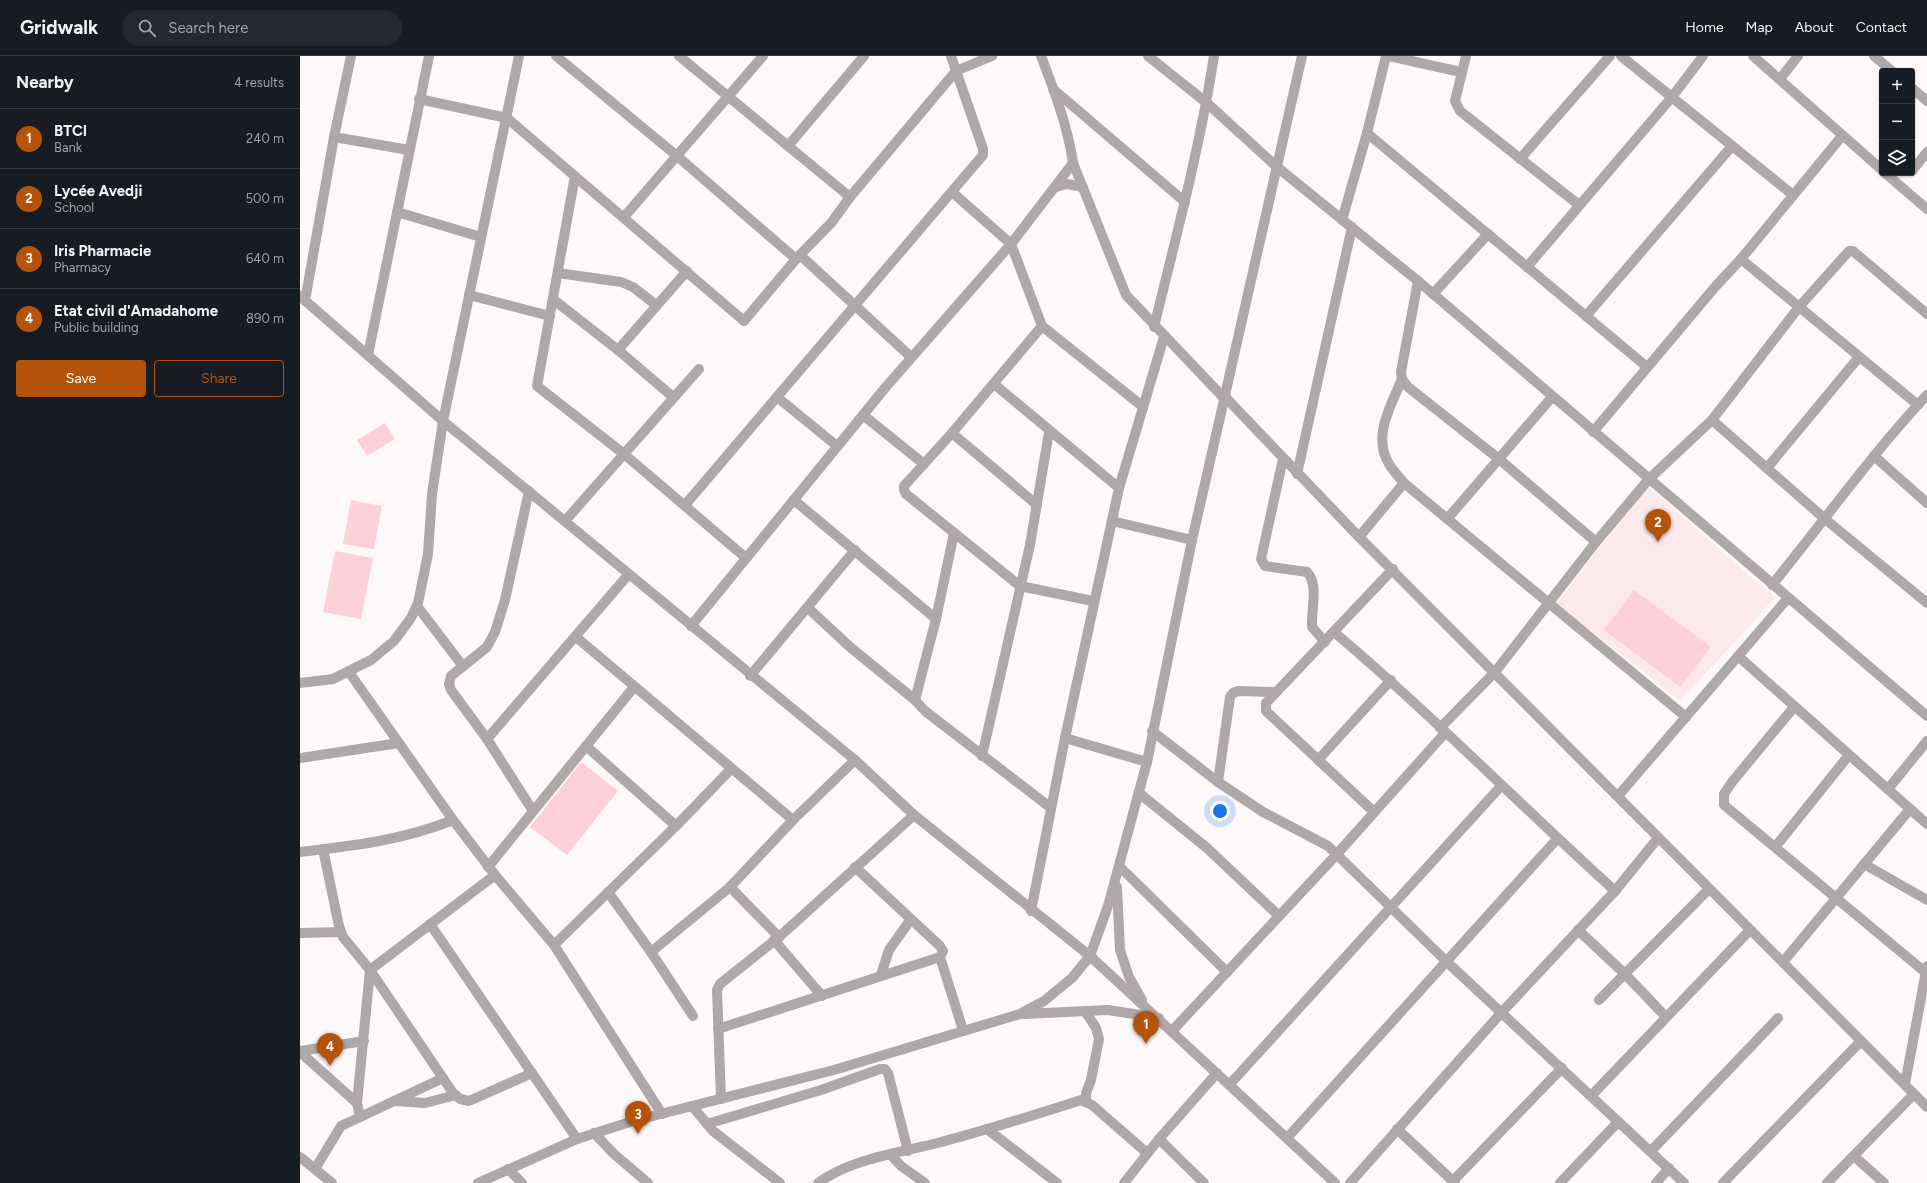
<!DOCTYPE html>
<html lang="en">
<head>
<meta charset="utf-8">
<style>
	body { margin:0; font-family:Figtree,sans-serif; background:#242831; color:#f1f3f6 }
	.controls { position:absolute; right:12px; top:12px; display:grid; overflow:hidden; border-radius:4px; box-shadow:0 1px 3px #0004 }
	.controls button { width:36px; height:36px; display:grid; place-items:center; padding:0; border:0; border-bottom:1px solid #363941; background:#171b24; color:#f1f3f6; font:20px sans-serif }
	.you { position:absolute; left:920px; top:755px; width:14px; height:14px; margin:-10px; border:3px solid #fff; border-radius:50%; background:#1a73e8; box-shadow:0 0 0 6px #1a73e833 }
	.badge { display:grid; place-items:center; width:26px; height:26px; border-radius:50%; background:#b45309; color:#fff; font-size:13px; font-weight:700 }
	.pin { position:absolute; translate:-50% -33px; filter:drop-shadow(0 1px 2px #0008) }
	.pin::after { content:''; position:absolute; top:21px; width:14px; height:12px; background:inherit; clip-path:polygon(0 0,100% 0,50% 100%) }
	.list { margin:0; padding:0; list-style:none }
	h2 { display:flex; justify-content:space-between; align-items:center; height:52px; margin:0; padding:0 16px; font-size:17px }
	h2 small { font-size:13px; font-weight:400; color:#9ea1a6 }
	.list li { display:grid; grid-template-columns:26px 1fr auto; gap:12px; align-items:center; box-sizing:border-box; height:60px; padding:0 16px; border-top:1px solid #363941 }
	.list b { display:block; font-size:15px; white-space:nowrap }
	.list p { margin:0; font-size:13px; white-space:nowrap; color:#9ea1a6 }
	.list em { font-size:13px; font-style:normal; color:#9ea1a6 }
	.actions { display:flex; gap:8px; padding:12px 16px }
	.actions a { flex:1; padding:9px 0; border:1px solid #b45309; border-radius:4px; text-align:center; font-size:14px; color:#b45309 }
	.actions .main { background:#b45309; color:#fff }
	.icon { flex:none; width:22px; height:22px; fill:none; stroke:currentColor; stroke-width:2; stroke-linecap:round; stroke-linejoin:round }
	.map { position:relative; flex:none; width:1627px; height:1127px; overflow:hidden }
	header { display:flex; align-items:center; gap:24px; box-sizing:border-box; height:56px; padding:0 20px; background:#171b24; border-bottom:1px solid #363941 }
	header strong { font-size:19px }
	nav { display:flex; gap:22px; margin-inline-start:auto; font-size:14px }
	.search { width:280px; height:36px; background:#242831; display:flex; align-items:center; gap:10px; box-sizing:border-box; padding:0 14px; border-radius:22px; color:#9ea1a6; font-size:15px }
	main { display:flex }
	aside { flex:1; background:#171b24 }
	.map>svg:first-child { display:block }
	.built { fill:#fce9ec }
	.green { fill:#fed0d9 }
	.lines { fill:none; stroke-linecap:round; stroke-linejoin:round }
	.minor { stroke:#b0a7a8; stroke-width:10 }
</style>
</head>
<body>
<header>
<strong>Gridwalk</strong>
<div class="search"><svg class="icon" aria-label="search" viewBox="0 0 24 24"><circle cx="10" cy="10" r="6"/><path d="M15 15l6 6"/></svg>Search here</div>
<nav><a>Home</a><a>Map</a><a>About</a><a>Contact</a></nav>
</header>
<main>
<aside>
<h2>Nearby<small>4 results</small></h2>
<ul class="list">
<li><span class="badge">1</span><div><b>BTCI</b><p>Bank</p></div><em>240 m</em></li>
<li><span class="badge">2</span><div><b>Lycée Avedji</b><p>School</p></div><em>500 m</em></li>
<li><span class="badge">3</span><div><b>Iris Pharmacie</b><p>Pharmacy</p></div><em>640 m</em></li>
<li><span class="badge">4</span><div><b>Etat civil d'Amadahome</b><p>Public building</p></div><em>890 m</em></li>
</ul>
<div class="actions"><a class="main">Save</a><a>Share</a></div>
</aside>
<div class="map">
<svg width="1627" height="1127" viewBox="0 0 1627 1127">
	<rect width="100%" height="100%" fill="#fdf9fa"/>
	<path class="built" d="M1348,431L1475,542L1380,645L1256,547Z"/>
	<g class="green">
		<path d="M85,367L95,383L67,400L57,384Z"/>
		<path d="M51,444L82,450L74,493L43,488Z"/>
		<path d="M35,495L73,502L61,563L23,556Z"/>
		<path d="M1334,534L1411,591L1380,631L1304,574Z"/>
		<path d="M281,706L318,735L267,799L230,771Z"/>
	</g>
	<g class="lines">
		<g class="minor">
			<path d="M256,0L377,100L496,203"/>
			<path d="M379,0L550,141"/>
			<path d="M741,0C754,34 768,71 773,107L826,239L922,340"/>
			<path d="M848,0L907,47L977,111L1118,225L1627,660"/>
			<path d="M1089,0L1161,16"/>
			<path d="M1166,0L1155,45L1160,55L1279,149"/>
			<path d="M1321,0L1493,139"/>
			<path d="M1453,0L1582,114"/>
			<path d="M1574,0L1592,15"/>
			<path d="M1480,23L1498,0"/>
			<path d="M1612,32L1627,45"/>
			<path d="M753,33L885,146"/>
			<path d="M119,43L207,62L444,265L496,203L532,166L550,141L656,15L692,0"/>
			<path d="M1067,77L1347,311"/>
			<path d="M34,81L109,94"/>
			<path d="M488,90L564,0"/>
			<path d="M1220,103L1310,0"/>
			<path d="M1612,115L1627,96"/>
			<path d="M1585,117L1627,153"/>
			<path d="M275,120L237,330L324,398L446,502"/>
			<path d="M756,131L767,128L783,131"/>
			<path d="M652,136L711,188L742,270L842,350"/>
			<path d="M97,156L181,181"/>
			<path d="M324,161L463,0"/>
			<path d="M1042,164L1067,77L1086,0"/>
			<path d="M500,199L611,301"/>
			<path d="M1441,203L1618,349"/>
			<path d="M1227,211L1372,41L1403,0"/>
			<path d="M258,217L321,226L333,231L356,249"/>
			<path d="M1118,225L1101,316L1102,323C1091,350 1072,380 1089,408C1093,415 1099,421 1104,427L1386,661"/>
			<path d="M1133,238L1188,178"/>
			<path d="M169,239L250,260"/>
			<path d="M0,240L143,365L555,704L614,759L790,900L1035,1127"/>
			<path d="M254,244L318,294L373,341"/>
			<path d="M5,245L34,81L51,0"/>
			<path d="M1286,260L1432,90"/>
			<path d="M742,270L652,377L604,430V434L606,438L720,530L793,545"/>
			<path d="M854,271C876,181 900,91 914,0"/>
			<path d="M318,294L387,215"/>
			<path d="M68,299L129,0"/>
			<path d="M1102,323L1108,331L1199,403L1296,486"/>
			<path d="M694,328L819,432"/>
			<path d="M925,339L1002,0"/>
			<path d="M922,340H926L927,343L1059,481L1627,1051"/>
			<path d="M477,341L537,390"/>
			<path d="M563,359L624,408"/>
			<path d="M1412,364L1525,463L1627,547"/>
			<path d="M1293,376L1415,231L1441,203L1542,80"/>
			<path d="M652,377L737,449"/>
			<path d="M1574,400L1627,447"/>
			<path d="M983,403L961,503L965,510L1007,516C1019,528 1011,554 1012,571L1025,586"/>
			<path d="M1467,412L1559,301"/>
			<path d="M997,418L1052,171"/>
			<path d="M229,435L205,544L195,576L187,591L151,620L149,628L151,634L187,683L233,755"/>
			<path d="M494,444L636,563"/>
			<path d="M385,449L683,99V93L651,0"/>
			<path d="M1148,462L1252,341"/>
			<path d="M265,465L399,313"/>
			<path d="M812,465L892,484"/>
			<path d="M1059,481L1104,427"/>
			<path d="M1472,529C1524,465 1571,399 1627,339"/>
			<path d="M117,550L162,609"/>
			<path d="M508,552L550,591L615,644L625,655L751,752"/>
			<path d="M391,570L585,332L711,188L773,107"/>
			<path d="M1034,576C1131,658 1220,749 1315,835"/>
			<path d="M276,581L493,764"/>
			<path d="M1438,600L1627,768"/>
			<path d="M49,616L153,764L195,819L254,889L362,1058"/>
			<path d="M450,620L555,494"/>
			<path d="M0,627L33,623L71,604L94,585L111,562L118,547L128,498L132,438L143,365L219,0"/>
			<path d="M615,644L636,563L654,477"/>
			<path d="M1494,651L1432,726L1424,738V749L1625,916"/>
			<path d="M1140,672L1195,616L1296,486L1349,423L1412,364L1499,251L1549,195H1553L1627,258"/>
			<path d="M852,675L918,726L963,756L1028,790L1147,906L1384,1127"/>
			<path d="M765,682L847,706"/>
			<path d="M187,683L328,519"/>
			<path d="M286,690L376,770"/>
			<path d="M682,700L730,489L749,376"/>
			<path d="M0,702L99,687"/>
			<path d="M1018,704L1091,624"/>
			<path d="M918,726L930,641L933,637L938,635L976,636"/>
			<path d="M1588,733L1627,685"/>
			<path d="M839,737L907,792L979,860"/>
			<path d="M1318,740L1488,542"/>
			<path d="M1074,756L966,655V647L1093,513"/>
			<path d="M1476,790L1549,699"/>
			<path d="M23,793L39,870L43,881L70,914L153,1037L160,1043L169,1045L232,1017"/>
			<path d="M0,796C52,790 104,784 153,764"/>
			<path d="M1564,808L1627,844"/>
			<path d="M188,811L334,631"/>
			<path d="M820,811L927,916"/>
			<path d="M430,831L479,881"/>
			<path d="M817,831L820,894L829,921L842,944"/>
			<path d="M308,836L351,896L393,960"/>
			<path d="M731,855L765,682L819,432L864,281"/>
			<path d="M130,868L277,1083"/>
			<path d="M1278,874L1325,918L1366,961"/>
			<path d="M0,877L41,876"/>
			<path d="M474,884L522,940"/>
			<path d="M254,889L376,770L431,713"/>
			<path d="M351,896L430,831L493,764L555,704"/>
			<path d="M640,901L663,974"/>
			<path d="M1483,906L1610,753"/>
			<path d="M581,919L589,894L611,863"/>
			<path d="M1299,944L1409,833"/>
			<path d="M785,955L796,972L799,983L791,1024L786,1037V1045"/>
			<path d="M724,958L808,954L859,962"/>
			<path d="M418,973L640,901L643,895L640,890L555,811"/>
			<path d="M872,975L1037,798L1145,677"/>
			<path d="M0,995L64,985"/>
			<path d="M0,996L57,1047"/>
			<path d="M930,1028L1201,730"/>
			<path d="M1605,1028L1627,910"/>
			<path d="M1291,1040L1450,874"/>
			<path d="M421,1043L417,934L420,928L479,881L614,759"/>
			<path d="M95,1045L125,1047L156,1039"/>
			<path d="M392,1050L413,1075L480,1127"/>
			<path d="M60,1061L57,1047L70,914L195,819"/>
			<path d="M407,1068L521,1034L580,1013H585L588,1017L608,1095"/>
			<path d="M687,1073L757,1127"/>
			<path d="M1097,1073L1155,1127"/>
			<path d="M294,1077L314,1098L348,1127"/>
			<path d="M987,1082L1257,783"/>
			<path d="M859,1083L904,1127"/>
			<path d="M1351,1095L1478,962"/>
			<path d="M591,1099L601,1110L625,1127"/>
			<path d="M1554,1100L1584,1127"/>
			<path d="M0,1101L32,1127"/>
			<path d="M15,1113L41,1070L143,1022"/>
			<path d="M208,1113L222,1127"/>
			<path d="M1153,1125L1262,1012"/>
			<path d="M178,1127L277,1083L333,1065L534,1014L720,958L744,945L772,922L790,900L808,850L847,706L892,484L924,344"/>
			<path d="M518,1127C553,1102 600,1097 641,1086C688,1074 734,1059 781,1044L792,1049L847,1097"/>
			<path d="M824,1127L859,1083L917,1017"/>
			<path d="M1050,1127L1202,956L1315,835L1358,782"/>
			<path d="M1260,1127L1318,1066"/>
			<path d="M1356,1127L1369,1112"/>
			<path d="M1423,1127L1561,985"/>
			<path d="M1527,1127L1614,1038"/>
		</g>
	</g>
</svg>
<div class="controls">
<button>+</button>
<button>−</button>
<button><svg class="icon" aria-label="layers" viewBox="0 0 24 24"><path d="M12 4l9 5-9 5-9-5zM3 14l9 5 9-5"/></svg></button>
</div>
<div class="you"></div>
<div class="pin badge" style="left:846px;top:988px">1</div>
<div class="pin badge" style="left:1358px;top:486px">2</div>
<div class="pin badge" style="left:338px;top:1078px">3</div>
<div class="pin badge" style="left:30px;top:1010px">4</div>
</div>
</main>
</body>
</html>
